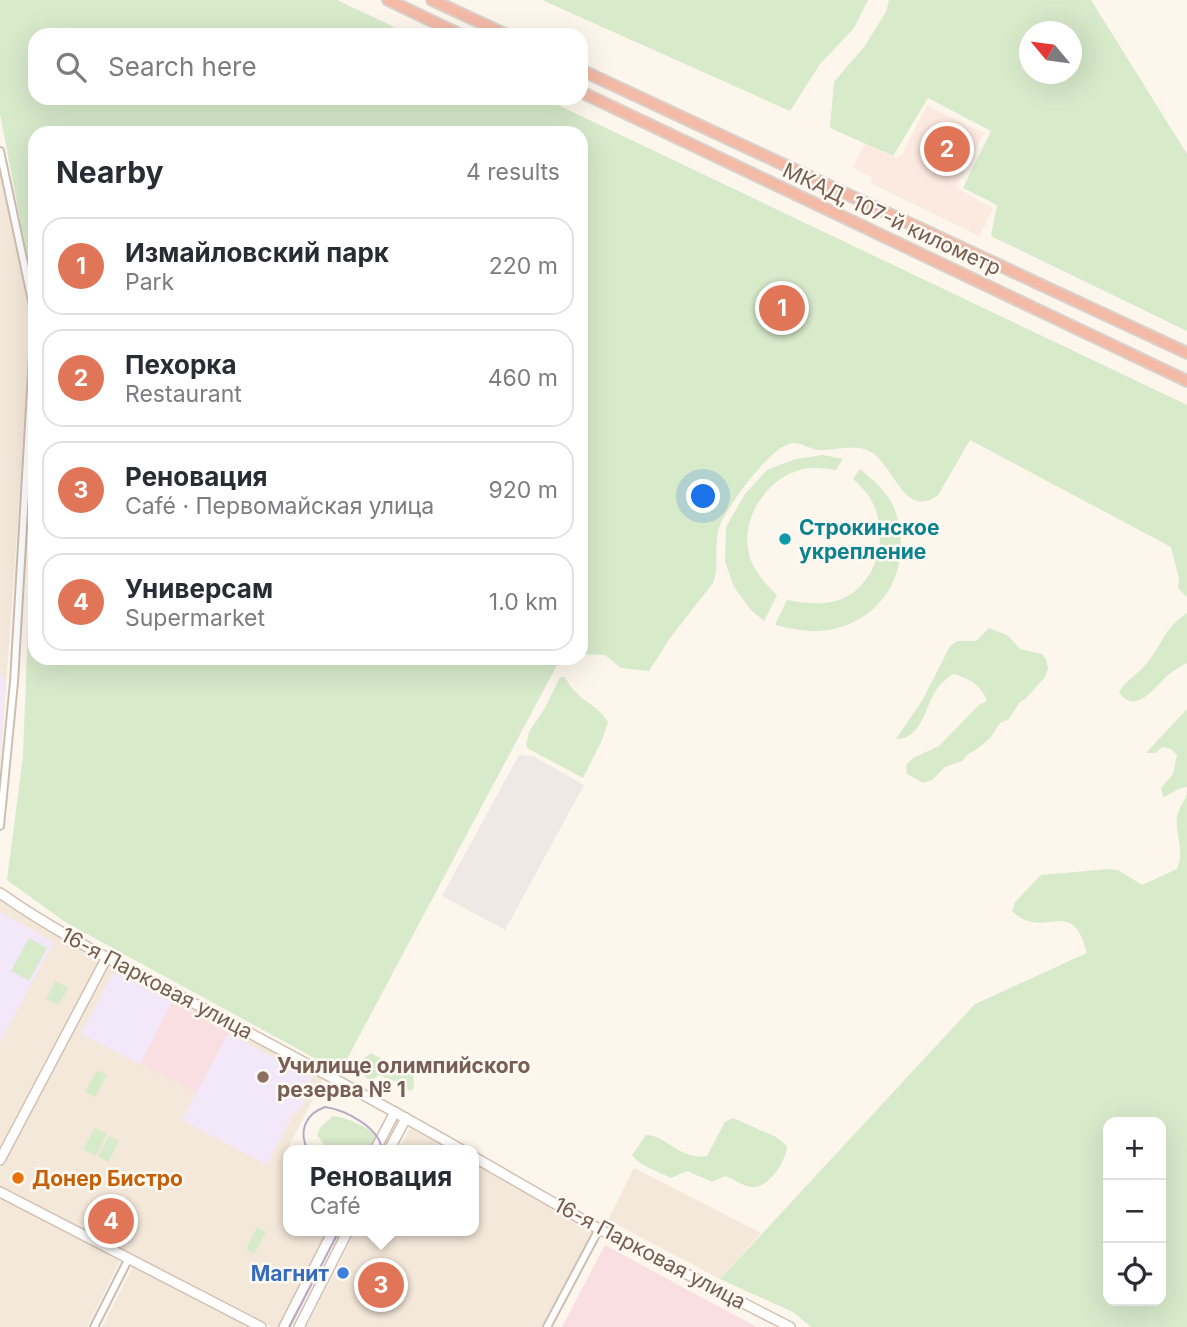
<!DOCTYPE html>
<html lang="en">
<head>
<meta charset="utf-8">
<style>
	body { margin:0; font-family:Inter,sans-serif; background:#f2f2f3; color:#2b2b33 }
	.controls { position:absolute; right:21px; bottom:21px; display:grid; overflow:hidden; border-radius:14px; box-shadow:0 7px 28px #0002 }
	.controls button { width:63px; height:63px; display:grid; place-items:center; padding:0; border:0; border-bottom:2px solid #e1e1e2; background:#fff; color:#2b2b33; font:35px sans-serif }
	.compass { position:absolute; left:1019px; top:21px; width:63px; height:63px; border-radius:50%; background:#fff; box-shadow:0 7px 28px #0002; rotate:299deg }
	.you { position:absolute; left:704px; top:497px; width:24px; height:24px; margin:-18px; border:5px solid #fff; border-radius:50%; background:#1a73e8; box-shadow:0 0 0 10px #1a73e833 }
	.badge { display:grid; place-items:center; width:46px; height:46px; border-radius:50%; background:#e07557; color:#fff; font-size:23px; font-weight:700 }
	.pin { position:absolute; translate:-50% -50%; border:4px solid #fff; box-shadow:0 2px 7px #0006 }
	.popup { position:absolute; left:283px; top:1145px; width:196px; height:91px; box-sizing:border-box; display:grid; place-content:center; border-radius:14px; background:#fff; filter:drop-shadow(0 2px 5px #0005); font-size:23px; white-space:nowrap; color:#7c7c81 }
	.popup b { font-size:26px; color:#2b2b33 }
	.popup::after { content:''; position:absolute; left:50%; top:100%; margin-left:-14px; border:14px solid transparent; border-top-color:#fff }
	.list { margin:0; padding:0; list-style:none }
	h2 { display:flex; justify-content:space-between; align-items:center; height:91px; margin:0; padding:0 28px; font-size:30px }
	h2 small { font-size:23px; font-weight:400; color:#7c7c81 }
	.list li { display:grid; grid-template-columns:46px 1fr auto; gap:21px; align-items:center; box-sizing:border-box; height:98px; margin:0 14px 14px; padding:0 14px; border:2px solid #e1e1e2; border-radius:21px }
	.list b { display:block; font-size:26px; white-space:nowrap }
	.list p { margin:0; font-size:23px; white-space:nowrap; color:#7c7c81 }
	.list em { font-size:23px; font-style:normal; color:#7c7c81 }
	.icon { flex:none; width:38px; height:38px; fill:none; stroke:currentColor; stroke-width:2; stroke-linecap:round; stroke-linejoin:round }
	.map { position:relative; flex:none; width:1187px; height:1327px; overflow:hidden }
	.search { position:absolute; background:#fff; box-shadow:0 7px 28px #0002; left:28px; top:28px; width:560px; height:77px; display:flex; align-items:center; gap:18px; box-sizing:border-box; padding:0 24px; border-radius:21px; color:#7c7c81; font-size:26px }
	.panel { position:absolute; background:#fff; box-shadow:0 7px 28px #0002; left:28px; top:126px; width:560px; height:539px; border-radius:21px }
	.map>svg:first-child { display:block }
	.residential { fill:#f4e8da }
	.commercial { fill:#fce9e0 }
	.industrial { fill:#eee9e4 }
	.education { fill:#f3e8f9 }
	.medical { fill:#fadfe2 }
	.green { fill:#d7eaca; fill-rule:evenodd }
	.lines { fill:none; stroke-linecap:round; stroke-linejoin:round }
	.street-casing { stroke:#cebeb1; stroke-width:10 }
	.secondary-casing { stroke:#d4c0b1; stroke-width:12 }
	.highway-casing { stroke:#d9d2ce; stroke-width:14 }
	.street { stroke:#fff; stroke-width:6 }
	.secondary { stroke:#fff; stroke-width:9 }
	.highway { stroke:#f3baa6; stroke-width:10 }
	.tram { stroke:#b9a9c7; stroke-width:2 }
	.culture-dot { fill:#0f9aa8; stroke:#fefaf3; stroke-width:2.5 }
	.education-dot { fill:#8d6e63; stroke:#fefaf3; stroke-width:2.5 }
	.food-dot { fill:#e8710a; stroke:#fefaf3; stroke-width:2.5 }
	.shop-dot { fill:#3f7fe0; stroke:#fefaf3; stroke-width:2.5 }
	.labels { text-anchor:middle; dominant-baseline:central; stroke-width:5; stroke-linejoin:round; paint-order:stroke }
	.street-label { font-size:21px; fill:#775d4f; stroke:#fefaf3 }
	.culture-label { font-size:21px; font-weight:bold; fill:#0d838f; stroke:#fefaf3; text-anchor:start }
	.education-label { font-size:21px; font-weight:bold; fill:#785e54; stroke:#fefaf3; text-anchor:start }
	.food-label { font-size:21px; font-weight:bold; fill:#c56008; stroke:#fefaf3; text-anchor:start }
	.shop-label { font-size:21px; font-weight:bold; fill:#366cbe; stroke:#fefaf3; text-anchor:end }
</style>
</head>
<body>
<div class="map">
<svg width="1187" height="1327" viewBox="0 0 1187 1327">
	<rect width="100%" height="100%" fill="#fcf6ec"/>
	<g class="residential">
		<path d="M0,163L32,316L0,772Z"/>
		<path d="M0,899L23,915L95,955L98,962L0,1151Z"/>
		<path d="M109,962L321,1074L322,1082L286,1152L288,1153V1231H329L279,1327H272L133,1258L0,1188V1167Z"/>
		<path d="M412,1129L450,1150H398L409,1130Z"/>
		<path d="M474,1164L588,1229L591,1234L542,1327H306L356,1231H474Z"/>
		<path d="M634,1168L761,1233L720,1279L608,1220Z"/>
		<path d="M0,1198L118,1260L119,1263L87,1327H0Z"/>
		<path d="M132,1268H134L252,1327H102Z"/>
	</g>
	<path class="commercial" d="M927,105L984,133L956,187L993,209L979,236L871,183L872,178L853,167L865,144L895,158L902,155Z"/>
	<path class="industrial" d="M519,755L533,756L584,785L505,930L442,896Z"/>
	<g class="education">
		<path d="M0,674L6,680L0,756Z"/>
		<path d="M0,912L54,942L0,1042Z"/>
		<path d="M114,972L172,1003L140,1064L81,1034Z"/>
		<path d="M228,1033L312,1078L300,1099L304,1102L299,1112L295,1110L267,1165L182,1120Z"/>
	</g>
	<g class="medical">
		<path d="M172,1003L228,1033L196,1093L140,1064Z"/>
		<path d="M605,1245L697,1295L757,1327H562Z"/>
	</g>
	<g class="green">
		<path d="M0,0H337L411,35H35V98H543L1187,405V597L1178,588L1179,578L1171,547L970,440L938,495C903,522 893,459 867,450C851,444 835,451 819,450C810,449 802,443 793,443C773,443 727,507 720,525C713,544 720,565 713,583L670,638L649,671L621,668L605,655L581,654V133H35V298L0,114Z"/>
		<path d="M542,0H868L854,28L820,64L790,111Z"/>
		<path d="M889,0H1091L1187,154V331L991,236L997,205L963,188L991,131L928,98L893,156L830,128L834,82L864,47L886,12ZM1030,32H1072V74H1030Z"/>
		<path d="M35,449V658H570L557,665L340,1072L65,922L7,880L23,756Z"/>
		<path d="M823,455L843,459L836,470C825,468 814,467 803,469C767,477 740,519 749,554C753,571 765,583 777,595L764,621L751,610L734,587L725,562L726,527L745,494L767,470L795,459Z"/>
		<path d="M860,469C874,481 888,492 895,510C913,562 889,616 834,629C815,634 793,629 775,625L787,600C804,603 825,606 842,599C880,583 891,527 868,495C864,489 858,484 853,479Z"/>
		<path d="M1187,613V663C1180,667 1174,670 1168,675C1154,688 1135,716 1119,692C1126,680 1137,675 1146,664C1164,644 1161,631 1187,613Z"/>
		<path d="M989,628L1007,635L1020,649L1042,654L1046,659L1048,669L1045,677L1026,698L1019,703L1009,719L1000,723L990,738L976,750L968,754L962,761L945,767L932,780L923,783L907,774L906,765L913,758L939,746L979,705L987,701C982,686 968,677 953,674C948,678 943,681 939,686C925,703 923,740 896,739L923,699L950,646L957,641H976Z"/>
		<path d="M560,677H565C578,703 595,701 608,722L602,740L583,778L529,749L526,746L529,732L545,708Z"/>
		<path d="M1187,709V787C1177,788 1172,794 1163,797L1161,788L1173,774L1177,755L1171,749L1162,747L1155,753H1146Z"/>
		<path d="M1187,790V1327H811L793,1312L720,1279L975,1004L1087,953C1071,892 1045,943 1012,911L1015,902L1041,875L1108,869L1118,870L1142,885L1177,869C1185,849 1175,835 1177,817C1178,807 1187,801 1187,790ZM1108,1122H1161V1301H1108Z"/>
		<path d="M29,938L47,948L29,981L11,971Z"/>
		<path d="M55,981L68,988L59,1005L46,999Z"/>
		<path d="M371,1053L413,1075L414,1088L410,1091L395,1081L378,1075L372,1082L358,1071L361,1061Z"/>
		<path d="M99,1071L107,1075L95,1097L85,1092L95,1073Z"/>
		<path d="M333,1116C347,1118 372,1127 377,1140L371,1150H328L317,1135L320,1128Z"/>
		<path d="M733,1118L776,1137L787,1146C786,1161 769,1189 751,1187C742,1186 734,1179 725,1176L712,1182L687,1171L671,1178C658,1171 641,1167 632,1155L646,1135C667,1135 678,1160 707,1156L725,1122Z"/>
		<path d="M95,1128L107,1134L96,1156L83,1149Z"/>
		<path d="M109,1136L119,1141L108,1162L98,1156Z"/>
		<path d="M257,1227L266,1232L254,1254L246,1249Z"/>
	</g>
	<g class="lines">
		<defs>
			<g id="street">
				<path d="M0,151L35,315"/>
				<path d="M0,826L14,682L35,321"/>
				<path d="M94,1327L128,1260"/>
				<path d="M547,1327L599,1229"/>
			</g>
			<g id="secondary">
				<path d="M0,893C58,934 123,966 186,999C278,1048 371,1098 462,1150"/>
				<path d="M375,1150L395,1112"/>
				<path d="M389,1150L406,1118"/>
				<path d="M474,1157L599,1229L790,1327"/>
				<path d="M0,1160L107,957"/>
				<path d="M0,1192L261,1327"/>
				<path d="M284,1327L333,1231"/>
				<path d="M299,1327L348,1231"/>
			</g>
			<g id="highway">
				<path d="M388,0L461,35"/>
				<path d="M432,0L507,35"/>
				<path d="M581,70L1187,353"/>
				<path d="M581,92L1187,381"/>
			</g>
		</defs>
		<use href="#street" class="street-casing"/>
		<use href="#secondary" class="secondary-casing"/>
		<use href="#highway" class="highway-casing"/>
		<use href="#street" class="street"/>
		<use href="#secondary" class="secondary"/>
		<use href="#highway" class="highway"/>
		<g class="tram">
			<path d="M308,1150C298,1132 305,1114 325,1107C346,1110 380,1128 382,1150"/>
			<path d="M289,1327L339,1231"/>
		</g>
	</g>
	<circle class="culture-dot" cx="785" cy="539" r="7"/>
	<circle class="education-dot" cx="263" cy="1077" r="7"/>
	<circle class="food-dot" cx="18" cy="1178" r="7"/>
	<circle class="shop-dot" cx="343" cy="1273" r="7"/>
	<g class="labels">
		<g class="street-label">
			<text transform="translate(892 219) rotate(25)">МКАД, 107-й километр</text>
			<text transform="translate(157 983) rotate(28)">16-я Парковая улица</text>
			<text transform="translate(650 1253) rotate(28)">16-я Парковая улица</text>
		</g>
		<g class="culture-label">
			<text x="799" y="527">Строкинское<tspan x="799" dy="24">укрепление</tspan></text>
		</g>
		<g class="education-label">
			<text x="277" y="1065">Училище олимпийского<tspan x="277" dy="24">резерва № 1</tspan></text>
		</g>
		<g class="food-label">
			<text x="32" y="1178">Донер Бистро</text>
		</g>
		<g class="shop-label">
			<text x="329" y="1273">Магнит</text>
		</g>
	</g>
</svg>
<div class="controls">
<button>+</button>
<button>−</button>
<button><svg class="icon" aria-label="locate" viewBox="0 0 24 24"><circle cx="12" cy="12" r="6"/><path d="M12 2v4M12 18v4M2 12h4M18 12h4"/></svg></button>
</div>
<svg class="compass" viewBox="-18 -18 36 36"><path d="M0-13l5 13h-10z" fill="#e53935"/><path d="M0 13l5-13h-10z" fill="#7c7c81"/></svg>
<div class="you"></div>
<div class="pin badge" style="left:782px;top:308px">1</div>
<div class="pin badge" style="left:947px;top:149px">2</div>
<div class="pin badge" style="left:381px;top:1285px">3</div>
<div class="popup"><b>Реновация</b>Café</div>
<div class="pin badge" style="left:111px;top:1221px">4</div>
<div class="search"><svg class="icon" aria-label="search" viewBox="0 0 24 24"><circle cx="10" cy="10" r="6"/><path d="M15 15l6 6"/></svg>Search here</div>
<section class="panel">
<h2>Nearby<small>4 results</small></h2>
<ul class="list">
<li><span class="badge">1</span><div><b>Измайловский парк</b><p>Park</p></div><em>220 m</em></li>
<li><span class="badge">2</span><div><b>Пехорка</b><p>Restaurant</p></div><em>460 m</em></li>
<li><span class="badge">3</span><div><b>Реновация</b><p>Café · Первомайская улица</p></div><em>920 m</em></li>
<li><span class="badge">4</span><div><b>Универсам</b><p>Supermarket</p></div><em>1.0 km</em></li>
</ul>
</section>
</div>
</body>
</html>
